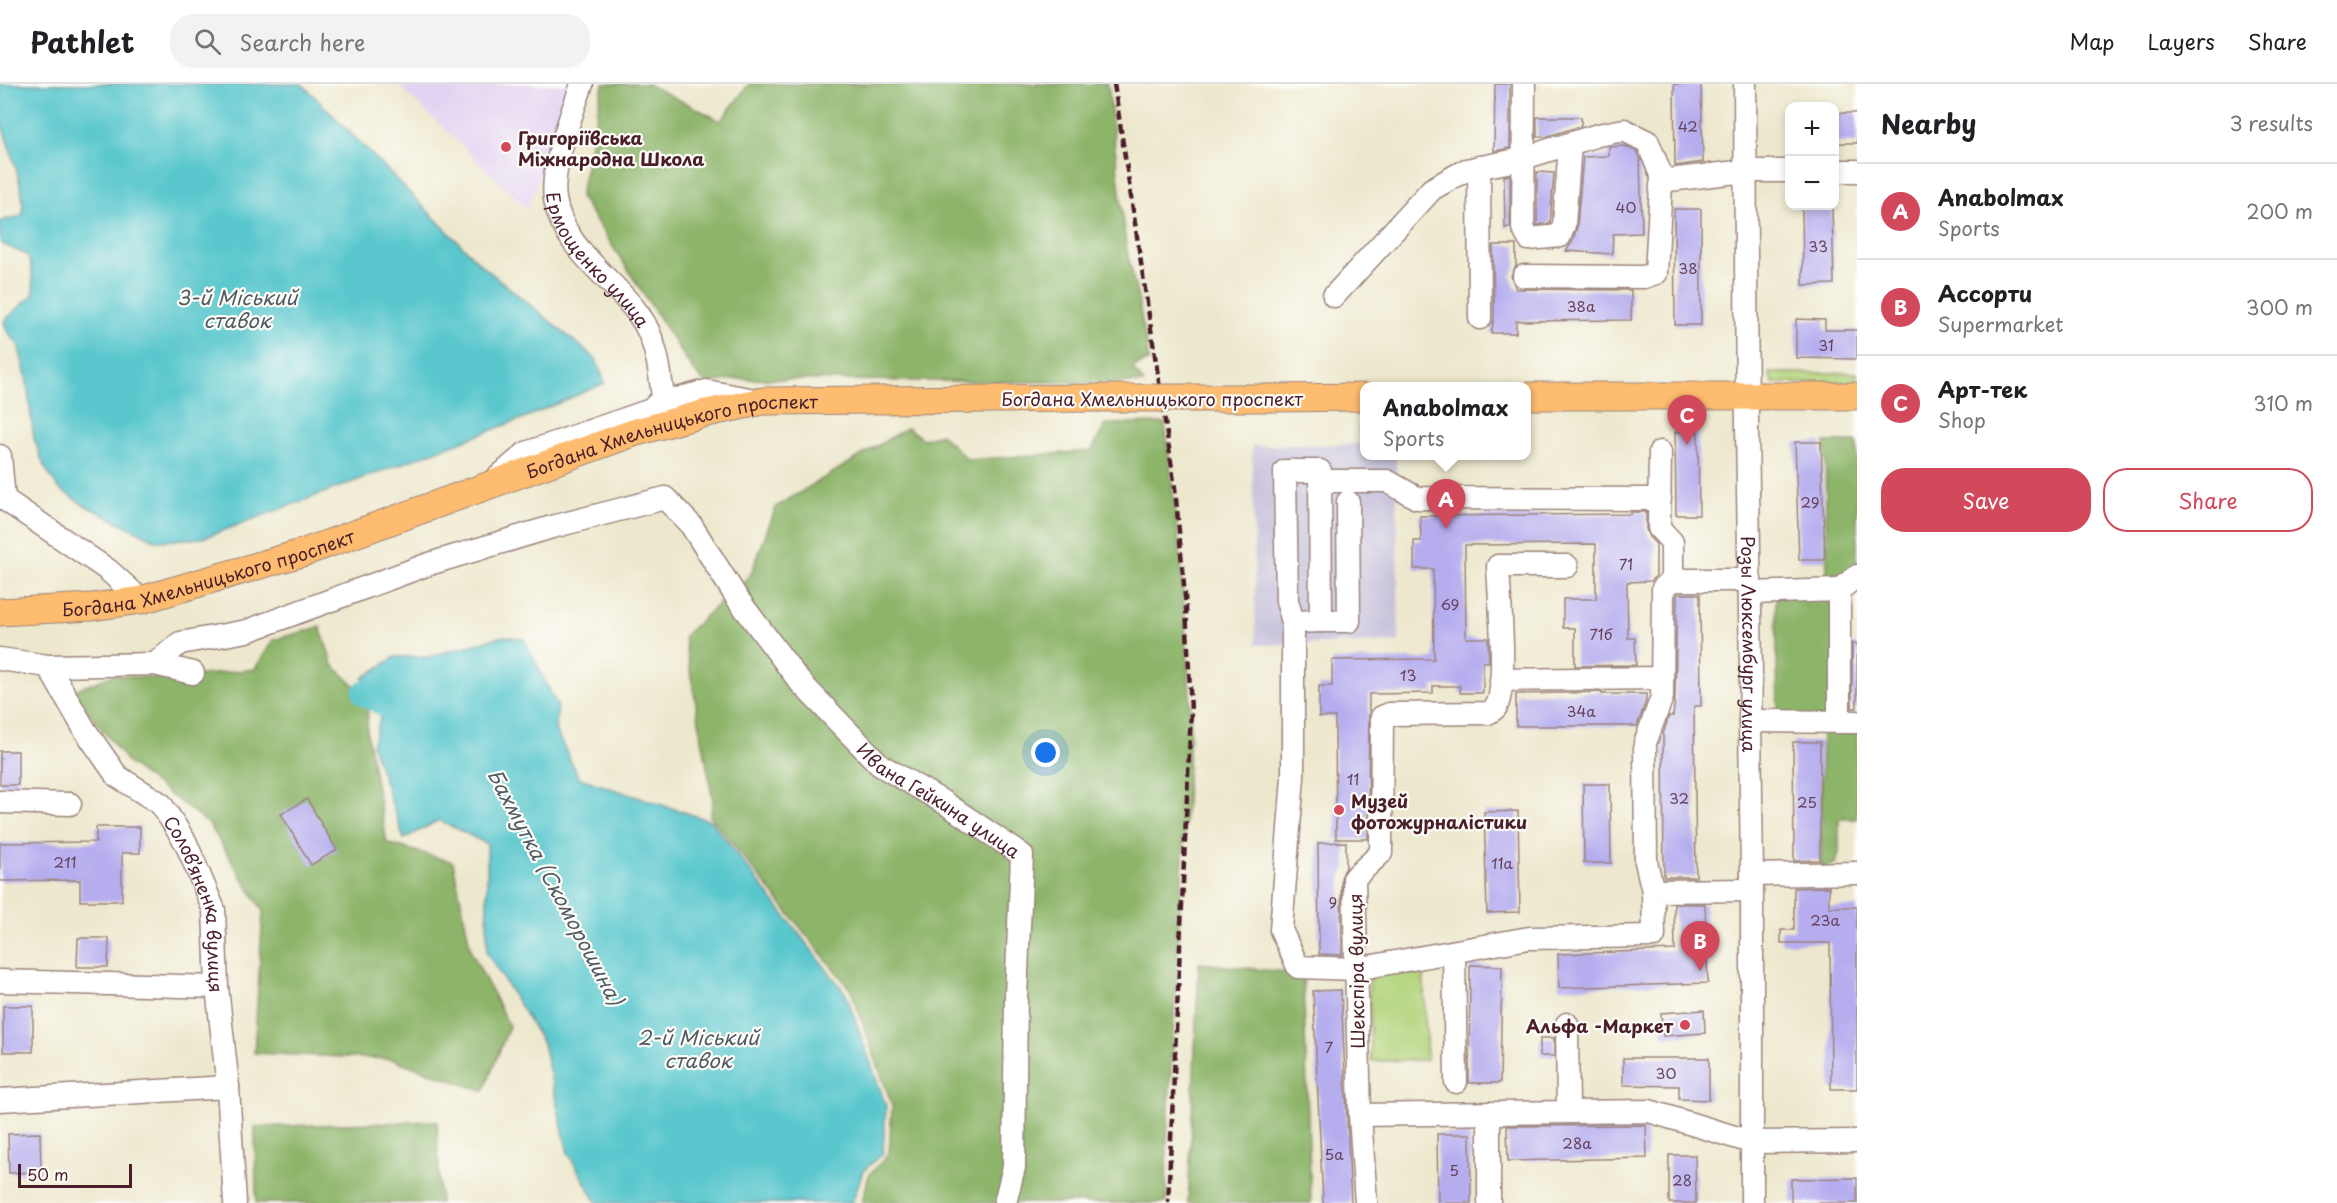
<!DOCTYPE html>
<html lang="en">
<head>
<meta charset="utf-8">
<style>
	body { margin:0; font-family:"Playpen Sans",sans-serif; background:#f2f2f2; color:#202124 }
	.controls { position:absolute; right:18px; top:18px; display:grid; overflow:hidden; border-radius:12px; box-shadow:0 3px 9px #0003 }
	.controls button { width:54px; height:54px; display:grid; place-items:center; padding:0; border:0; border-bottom:2px solid #e0e0e0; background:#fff; color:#202124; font:30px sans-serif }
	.scale { position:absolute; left:18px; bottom:15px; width:114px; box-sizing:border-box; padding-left:6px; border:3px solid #4a1f2b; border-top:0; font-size:16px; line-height:21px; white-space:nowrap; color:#4a1f2b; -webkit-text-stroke:4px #fdfcf7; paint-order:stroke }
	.you { position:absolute; left:1046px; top:669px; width:21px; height:21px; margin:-15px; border:4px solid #fff; border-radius:50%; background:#1a73e8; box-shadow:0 0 0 9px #1a73e833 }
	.badge { display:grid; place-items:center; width:39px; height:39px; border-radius:50%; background:#d1495b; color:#fff; font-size:20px; font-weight:700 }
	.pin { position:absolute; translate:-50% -50px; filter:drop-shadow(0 2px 3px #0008) }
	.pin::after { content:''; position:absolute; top:32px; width:21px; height:18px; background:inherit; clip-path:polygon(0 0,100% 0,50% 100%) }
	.popup { position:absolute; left:1360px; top:298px; width:171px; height:78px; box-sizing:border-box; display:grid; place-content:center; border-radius:12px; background:#fff; filter:drop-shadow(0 2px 4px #0005); font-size:20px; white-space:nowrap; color:#757577 }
	.popup b { font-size:22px; color:#202124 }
	.popup::after { content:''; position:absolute; left:50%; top:100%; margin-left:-12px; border:12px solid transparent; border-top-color:#fff }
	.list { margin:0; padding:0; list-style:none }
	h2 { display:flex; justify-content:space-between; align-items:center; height:78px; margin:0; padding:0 24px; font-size:26px }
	h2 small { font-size:20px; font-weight:400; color:#757577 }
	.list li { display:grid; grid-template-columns:39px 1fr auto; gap:18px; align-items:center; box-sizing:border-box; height:96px; padding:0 24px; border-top:2px solid #e0e0e0 }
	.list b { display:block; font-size:22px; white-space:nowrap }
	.list p { margin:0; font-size:20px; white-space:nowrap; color:#757577 }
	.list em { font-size:20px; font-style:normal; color:#757577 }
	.actions { display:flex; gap:12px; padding:18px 24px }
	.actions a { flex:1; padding:14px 0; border:2px solid #d1495b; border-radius:24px; text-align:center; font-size:21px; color:#d1495b }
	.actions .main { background:#d1495b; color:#fff }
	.icon { flex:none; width:33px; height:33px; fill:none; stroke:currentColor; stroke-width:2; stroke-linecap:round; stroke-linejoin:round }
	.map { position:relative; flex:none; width:1857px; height:1119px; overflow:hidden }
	header { display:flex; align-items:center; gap:36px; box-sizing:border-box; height:84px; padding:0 30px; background:#fff; border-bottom:2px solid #e0e0e0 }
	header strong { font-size:28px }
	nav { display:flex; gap:33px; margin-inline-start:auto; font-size:21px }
	.search { width:420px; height:54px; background:#f2f2f2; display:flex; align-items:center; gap:15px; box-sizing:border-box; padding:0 21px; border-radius:24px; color:#757577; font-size:22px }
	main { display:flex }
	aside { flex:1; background:#fff }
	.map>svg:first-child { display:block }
	.built { fill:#e3d3f2 }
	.industrial { fill:#c6c0da }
	.green { fill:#b2d37a; stroke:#7e7952; stroke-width:1.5 }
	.forest { fill:#8db56a; stroke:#6c6a4a; stroke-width:1.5 }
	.water { fill:#5ac7ce; stroke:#52737c; stroke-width:1.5 }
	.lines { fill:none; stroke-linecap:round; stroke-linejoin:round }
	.river { stroke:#5ac7ce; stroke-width:27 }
	.building { fill:#b6adef }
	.minor-casing { stroke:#9c847c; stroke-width:25 }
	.major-casing { stroke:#9c847c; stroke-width:29 }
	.minor { stroke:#fff; stroke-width:22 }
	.major { stroke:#febc70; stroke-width:27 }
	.rail { stroke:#4a1f2b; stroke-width:4.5; stroke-dasharray:9 4.5; stroke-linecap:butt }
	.major-bridge-casing { stroke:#9c847c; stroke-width:29; stroke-linecap:butt }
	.major-bridge { stroke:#febc70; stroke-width:27 }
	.poi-dot { fill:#d1495b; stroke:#fdfcf7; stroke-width:2 }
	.labels { text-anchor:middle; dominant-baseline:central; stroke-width:4.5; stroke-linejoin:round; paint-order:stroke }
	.number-label { font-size:15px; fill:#65425c }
	.poi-label { font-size:18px; font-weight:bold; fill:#4a1f2b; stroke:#fdfcf7; text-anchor:start }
	.street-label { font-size:18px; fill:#4a1f2b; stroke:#fdfcf7 }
	.water-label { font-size:20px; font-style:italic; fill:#505a64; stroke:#fdfcf7 }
</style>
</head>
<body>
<header>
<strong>Pathlet</strong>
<div class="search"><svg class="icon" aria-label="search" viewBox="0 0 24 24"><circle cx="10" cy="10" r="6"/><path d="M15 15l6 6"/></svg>Search here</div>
<nav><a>Map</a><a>Layers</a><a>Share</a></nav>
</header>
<main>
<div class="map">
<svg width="1857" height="1119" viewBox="0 0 1857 1119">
	<rect width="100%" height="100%" fill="#fdfcf7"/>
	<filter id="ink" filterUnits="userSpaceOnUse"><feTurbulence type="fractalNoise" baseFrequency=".0167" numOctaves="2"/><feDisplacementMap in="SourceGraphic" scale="12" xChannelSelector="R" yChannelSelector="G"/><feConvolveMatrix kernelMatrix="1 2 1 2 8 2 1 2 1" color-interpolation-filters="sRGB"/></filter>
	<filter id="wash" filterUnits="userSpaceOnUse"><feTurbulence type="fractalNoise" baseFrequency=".008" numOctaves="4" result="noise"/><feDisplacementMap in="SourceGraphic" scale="24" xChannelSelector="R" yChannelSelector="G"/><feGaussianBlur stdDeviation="1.35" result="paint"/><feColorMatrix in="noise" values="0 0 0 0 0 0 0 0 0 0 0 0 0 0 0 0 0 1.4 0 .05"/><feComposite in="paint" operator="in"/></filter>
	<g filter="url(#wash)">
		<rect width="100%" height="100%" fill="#ede8cd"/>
		<path class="built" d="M397,0H571L528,125Z"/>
		<path class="industrial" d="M1365,360V372H1396L1399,558L1256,561L1252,362Z"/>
		<g class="green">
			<path d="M1769,289H1857V299H1773Z"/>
			<path d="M1423,882L1427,976L1371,977L1369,893Z"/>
		</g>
		<g class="forest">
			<path d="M603,0H648L721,37L749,0H1108L1126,162L1139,220L1149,276L1132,284L1144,299L733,295L706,300L693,286L580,112Z"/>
			<path d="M1165,339L1181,478L1191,627L1167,1055L1166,1119H862L869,1091L889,1070L892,1021L851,906L710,732L713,717L684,552L751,490L776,423L907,344L923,355L941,350L968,376L1091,367L1106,340Z"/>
			<path d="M1825,358H1857V483L1849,490L1827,491Z"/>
			<path d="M1835,510L1836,633L1778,634L1776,511Z"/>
			<path d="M320,543L333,581L368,615L367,650L387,759L453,778L471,867L509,942L484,1007L391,975L254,969L263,827L209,740L129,680L72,607L113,591L168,595L255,585L273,556Z"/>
			<path d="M1822,641H1857V735H1839V769L1835,780L1821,785Z"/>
			<path d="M1199,879L1303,890L1311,1119H1188Z"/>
			<path d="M437,1037L440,1119H256L255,1043Z"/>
		</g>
		<g class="water">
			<path d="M0,0H302L480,180L596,275L605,299L524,334L203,454L157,457L84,421L58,404L44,382L34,354L26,292L18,260L7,247L4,237L34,210L31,181L27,171L0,159V137L22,132C27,106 8,63 1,37C0,26 0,12 0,0Z"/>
			<path d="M504,552L524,555L558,623L555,645L579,694L711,737L846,910L886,1022L883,1069L863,1087L852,1119H597L568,1069L543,959L487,869V760L439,736L404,755L372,661L387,612L363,594L395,573H428Z"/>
		</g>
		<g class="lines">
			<path class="river" d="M366,609L418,637"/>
		</g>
		<g id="blocks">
			<g class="building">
				<path d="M1495,0H1510V64L1494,67Z"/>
				<path d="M1674,0H1701L1703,78L1675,82Z"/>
				<rect x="1834" y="29" width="23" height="30"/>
				<path d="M1537,33H1581V42L1545,53H1537Z"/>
				<path d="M1625,62L1637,68L1640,75L1642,149L1613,150L1612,170L1566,167L1573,157L1577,142L1583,73L1609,72V63Z"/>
				<path d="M1537,88L1554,89L1550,139L1537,141Z"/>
				<path d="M1510,91V143L1505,144L1504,92Z"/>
				<path d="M1802,122H1832L1834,200L1803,201Z"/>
				<path d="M1674,125H1701V241H1675Z"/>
				<path d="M1493,161H1516V182L1511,192L1516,205L1631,206V236L1516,237V249H1491L1494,234Z"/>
				<path d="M1796,235L1825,236V246H1857V275L1796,274Z"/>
				<path d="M1675,348H1698L1699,431H1676Z"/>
				<path d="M1795,358H1821L1825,476H1799Z"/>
				<path d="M1631,428H1646V445L1649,453L1656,460V492L1651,497L1627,498L1628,554H1635L1636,581L1575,582V544H1563V515H1596V460L1465,461L1466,554H1488L1489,578H1483V609H1460V602H1433V609L1369,610L1368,755H1336L1335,633H1319V602H1332V576L1434,575L1433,485H1414V457H1421L1420,432L1631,430Z"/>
				<path d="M1677,510H1700L1701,622H1694L1696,793H1664L1663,650L1669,632H1673L1675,614Z"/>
				<rect x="1852" y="560" width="5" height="64"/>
				<path d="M1602,608V610H1646V617L1637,642H1516V610Z"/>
				<path d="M1793,658H1820V776L1794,777Z"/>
				<rect x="0" y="667" width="18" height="34"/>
				<path d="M1583,700H1610L1611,779H1584Z"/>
				<path d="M307,715L337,766L311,781L281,730Z"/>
				<path d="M1518,727L1520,828L1487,829L1484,728Z"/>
				<path d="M96,743H140V769H122V817H80V796L0,797V759L96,758Z"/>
				<path d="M1346,758V783L1341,794L1342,871L1319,870L1318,759Z"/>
				<path d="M1829,803V823H1857V1005H1831L1830,859H1781V846H1794V804Z"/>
				<path d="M1674,820H1705L1708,899L1559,904L1558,870L1675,866Z"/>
				<path d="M78,854H109L108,883H77Z"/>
				<path d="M1470,881L1502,882L1500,999H1469Z"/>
				<path d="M1341,906L1351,1119H1323L1313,907Z"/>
				<rect x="3" y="922" width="30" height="46"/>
				<path d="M1704,926L1705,949L1663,952L1661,929Z"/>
				<rect x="1540" y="954" width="14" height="18"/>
				<path d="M1623,974H1709V1016L1679,1015V1002L1623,1001Z"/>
				<path d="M1646,1041L1647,1074L1508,1077L1507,1042Z"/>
				<path d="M40,1049L41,1088L9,1089L8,1050Z"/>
				<path d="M1437,1050H1470L1471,1119H1438Z"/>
				<path d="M1669,1071H1695L1696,1119H1669Z"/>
				<path d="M1857,1094V1119H1791V1095Z"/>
			</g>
		</g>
	</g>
	<g filter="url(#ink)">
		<use href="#blocks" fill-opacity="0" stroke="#9c847c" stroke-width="1.5"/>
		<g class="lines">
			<defs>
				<g id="minor">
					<path id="s1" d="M582,0C572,30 550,84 555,115C562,164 613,194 639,231C656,254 660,286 663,314"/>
					<path d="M1524,0L1523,144L1529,155L1560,152L1564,141L1570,60"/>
					<path id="s2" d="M1745,0L1747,344L1751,588L1750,637L1752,791V1119"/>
					<path d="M1479,83L1480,234"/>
					<path d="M1834,87H1857"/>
					<path d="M1524,192L1644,193L1656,189L1661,101L1669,96L1746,87H1790"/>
					<path d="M1334,212L1432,105L1466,86L1517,76L1598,51L1624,46L1648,58L1664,99"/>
					<path d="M663,314L677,315L706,307L755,316"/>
					<path d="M1660,368L1659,444L1672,458V496"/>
					<path d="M0,372L4,415L108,486L141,516"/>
					<path d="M495,396L526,369L651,326L663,314"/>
					<path d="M1320,397H1387L1417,414L1660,415"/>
					<path d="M1839,506V638"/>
					<path d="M1750,509L1839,506L1857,492"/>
					<path d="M1321,537H1349L1348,418"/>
					<path d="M1293,538L1321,537L1320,387H1285L1287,517L1293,538V693L1281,846L1298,883L1356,885L1529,854L1654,852L1653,807L1752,806"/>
					<path id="s3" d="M0,575L48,582L85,646L117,692L161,720L186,759L214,826L217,903L228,1003L235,1119"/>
					<path id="s4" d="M155,580L180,559L247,547L429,480L552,443L665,414L691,441L737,514L800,598L880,681L945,719L1022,771L1016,913L1014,1083L1005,1119"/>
					<path d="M48,582L155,580L193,589"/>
					<path d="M1501,596L1662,594"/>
					<path d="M1750,637L1857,638"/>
					<path d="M0,718L70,720"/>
					<path d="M1752,791L1857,789"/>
					<path d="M1653,807L1646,778L1645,659L1662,613L1663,504L1672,496H1750"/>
					<path d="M1454,868L1456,998"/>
					<path d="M0,897L217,903"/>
					<path d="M1567,940L1568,1028"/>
					<path d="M0,1016L228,1003"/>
					<path d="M1360,1031L1649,1027L1751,1058L1857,1057"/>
					<path d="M1366,1119L1360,1031L1354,794L1381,769L1382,633L1389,630L1488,629C1491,627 1494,626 1496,623C1508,604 1499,509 1498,482H1567"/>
					<path d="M1489,1119V1029"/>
				</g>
				<g id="major">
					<path d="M1527,312H1857"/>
					<path d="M1273,314L1365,313"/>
					<path id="s5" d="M0,528L92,523L141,516L305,468L633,349L702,330L763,317L1097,314"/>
				</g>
			</defs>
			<use href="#minor" class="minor-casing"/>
			<use href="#major" class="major-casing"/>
			<use href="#minor" class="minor"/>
			<use href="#major" class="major"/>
			<path class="rail" d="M1114,0L1175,404L1186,523L1191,627L1168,1119"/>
			<defs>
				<path id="major-bridge" d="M1097,314H1273"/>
			</defs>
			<use href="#major-bridge" class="major-bridge-casing"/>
			<use href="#major-bridge" class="major-bridge"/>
		</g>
	</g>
	<g class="poi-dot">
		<circle cx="506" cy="63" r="6"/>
		<circle cx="1339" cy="726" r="6"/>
		<circle cx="1685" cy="941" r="6"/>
	</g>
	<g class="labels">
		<g class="number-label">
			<text x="1688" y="41">42</text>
			<text x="1626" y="122">40</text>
			<text x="1818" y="161">33</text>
			<text x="1688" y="183">38</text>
			<text x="1581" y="221">38а</text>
			<text x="1826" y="260">31</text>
			<text x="1810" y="417">29</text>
			<text x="1626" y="479">71</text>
			<text x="1450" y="519">69</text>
			<text x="1601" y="549">71б</text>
			<text x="1408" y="590">13</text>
			<text x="1581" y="626">34а</text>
			<text x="1353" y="694">11</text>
			<text x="1679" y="713">32</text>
			<text x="1807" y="717">25</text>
			<text x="65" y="777">211</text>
			<text x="1502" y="778">11а</text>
			<text x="1333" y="817">9</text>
			<text x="1825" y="835">23а</text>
			<text x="1329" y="962">7</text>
			<text x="1666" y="988">30</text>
			<text x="1577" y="1058">28а</text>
			<text x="1334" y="1069">5а</text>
			<text x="1454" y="1085">5</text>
			<text x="1682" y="1095">28</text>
		</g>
		<g class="poi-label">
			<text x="518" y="53">Григоріївська<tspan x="518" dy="21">Міжнародна Школа</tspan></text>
			<text x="1351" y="716">Музей<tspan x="1351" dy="21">фотожурналістики</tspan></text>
			<text x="1673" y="941" text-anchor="end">Альфа -Маркет</text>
		</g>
		<g class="street-label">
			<text stroke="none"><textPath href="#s1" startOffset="194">Ермощенко улица</textPath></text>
			<text x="1152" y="314">Богдана Хмельницького проспект</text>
			<text stroke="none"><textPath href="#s5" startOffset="699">Богдана Хмельницького проспект</textPath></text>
			<text stroke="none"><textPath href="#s5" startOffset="213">Богдана Хмельницького проспект</textPath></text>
			<text stroke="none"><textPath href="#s2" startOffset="560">Розы Люксембург улица</textPath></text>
			<text stroke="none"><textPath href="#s4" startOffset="952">Ивана Гейкина улица</textPath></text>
			<text stroke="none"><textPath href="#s3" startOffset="339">Солов’яненка вулиця</textPath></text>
			<text transform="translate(1356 887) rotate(-91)">Шекспіра вулиця</text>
		</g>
		<g class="water-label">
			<text x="237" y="213">3-й Міський<tspan x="237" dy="23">ставок</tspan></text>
			<text transform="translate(556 803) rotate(62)">Бахмутка (Скоморошина)</text>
			<text x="698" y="953">2-й Міський<tspan x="698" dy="23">ставок</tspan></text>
		</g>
	</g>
</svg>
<div class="controls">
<button>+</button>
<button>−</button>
</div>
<div class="scale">50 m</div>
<div class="you"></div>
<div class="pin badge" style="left:1446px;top:445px">A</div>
<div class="popup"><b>Anabolmax</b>Sports</div>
<div class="pin badge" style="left:1700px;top:887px">B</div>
<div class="pin badge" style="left:1687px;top:361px">C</div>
</div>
<aside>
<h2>Nearby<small>3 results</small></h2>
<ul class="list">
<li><span class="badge">A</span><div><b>Anabolmax</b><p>Sports</p></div><em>200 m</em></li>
<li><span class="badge">B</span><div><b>Ассорти</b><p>Supermarket</p></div><em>300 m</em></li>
<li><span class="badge">C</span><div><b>Арт-тек</b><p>Shop</p></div><em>310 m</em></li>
</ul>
<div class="actions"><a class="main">Save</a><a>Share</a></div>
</aside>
</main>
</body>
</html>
